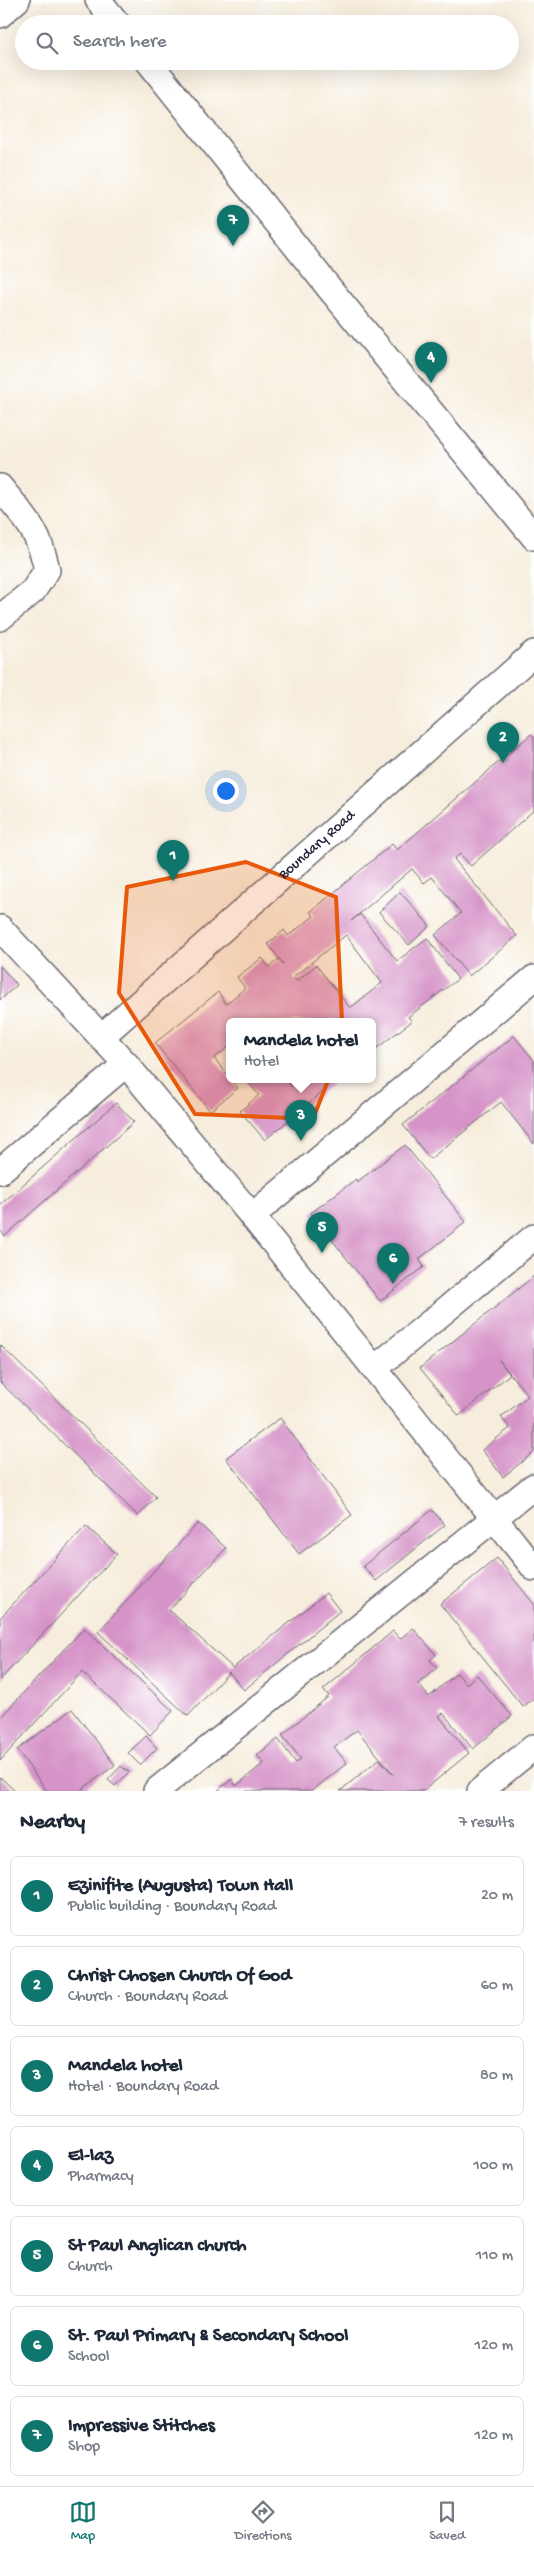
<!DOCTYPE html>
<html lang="en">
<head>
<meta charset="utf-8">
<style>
	body { margin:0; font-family:"Gochi Hand",sans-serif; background:#f6f6f7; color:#1f2937 }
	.you { position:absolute; left:225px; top:790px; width:18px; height:18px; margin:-12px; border:4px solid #fff; border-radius:50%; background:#1a73e8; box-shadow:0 0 0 8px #1a73e833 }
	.badge { display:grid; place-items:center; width:32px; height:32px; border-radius:50%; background:#0f766e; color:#fff; font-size:16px; font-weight:700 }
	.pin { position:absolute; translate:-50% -41px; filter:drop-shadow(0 1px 2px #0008) }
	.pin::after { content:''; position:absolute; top:26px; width:18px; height:15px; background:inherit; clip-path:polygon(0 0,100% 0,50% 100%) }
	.popup { position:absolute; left:226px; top:1018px; width:150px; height:65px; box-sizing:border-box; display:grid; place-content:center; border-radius:8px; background:#fff; filter:drop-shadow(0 1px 4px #0005); font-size:16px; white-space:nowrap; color:#747a83 }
	.popup b { font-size:19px; color:#1f2937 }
	.popup::after { content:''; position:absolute; left:50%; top:100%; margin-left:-10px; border:10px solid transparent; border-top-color:#fff }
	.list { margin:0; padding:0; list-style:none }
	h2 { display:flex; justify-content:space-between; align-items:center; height:65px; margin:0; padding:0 20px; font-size:21px }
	h2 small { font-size:16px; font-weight:400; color:#747a83 }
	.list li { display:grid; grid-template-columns:32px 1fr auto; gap:15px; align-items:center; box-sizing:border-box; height:80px; margin:0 10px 10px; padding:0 10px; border:1px solid #e0e1e3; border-radius:8px }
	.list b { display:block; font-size:19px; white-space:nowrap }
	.list p { margin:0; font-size:16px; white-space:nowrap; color:#747a83 }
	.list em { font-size:16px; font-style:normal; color:#747a83 }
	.icon { flex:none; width:28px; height:28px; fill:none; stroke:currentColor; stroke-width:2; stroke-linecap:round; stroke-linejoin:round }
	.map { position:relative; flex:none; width:534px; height:1791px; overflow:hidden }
	.search { position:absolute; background:#fff; box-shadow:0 5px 20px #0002; left:15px; right:15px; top:15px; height:55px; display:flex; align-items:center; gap:12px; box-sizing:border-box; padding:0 18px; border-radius:28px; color:#747a83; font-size:19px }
	.sheet { height:695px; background:#fff }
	nav { display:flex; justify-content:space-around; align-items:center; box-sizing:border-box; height:70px; border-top:1px solid #e0e1e3; background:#fff; font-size:14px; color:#747a83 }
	nav a { display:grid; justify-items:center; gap:2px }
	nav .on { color:#0f766e }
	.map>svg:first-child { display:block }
	.building { fill:#d593c7; fill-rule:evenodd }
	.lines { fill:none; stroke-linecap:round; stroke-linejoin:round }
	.street-casing { stroke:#6c6973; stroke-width:28 }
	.street { stroke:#fff; stroke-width:25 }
	.marked { fill:#e8590c; fill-opacity:0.2; stroke:#e8590c; stroke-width:4; stroke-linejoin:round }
	.labels { text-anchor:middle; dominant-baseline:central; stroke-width:4; stroke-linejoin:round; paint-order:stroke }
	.street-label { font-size:15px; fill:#22223b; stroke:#fff }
</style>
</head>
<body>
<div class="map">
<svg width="534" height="1791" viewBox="0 0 534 1791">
	<rect width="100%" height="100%" fill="#fff"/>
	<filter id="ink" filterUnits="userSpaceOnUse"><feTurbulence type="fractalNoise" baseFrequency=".02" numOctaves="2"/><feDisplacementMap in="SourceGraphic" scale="10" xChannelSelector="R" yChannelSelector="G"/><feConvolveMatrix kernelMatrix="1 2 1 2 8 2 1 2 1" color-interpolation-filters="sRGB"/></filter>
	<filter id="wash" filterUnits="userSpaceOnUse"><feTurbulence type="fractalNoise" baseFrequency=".0096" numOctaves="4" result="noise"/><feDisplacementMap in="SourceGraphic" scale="20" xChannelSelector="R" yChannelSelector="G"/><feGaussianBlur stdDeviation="1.12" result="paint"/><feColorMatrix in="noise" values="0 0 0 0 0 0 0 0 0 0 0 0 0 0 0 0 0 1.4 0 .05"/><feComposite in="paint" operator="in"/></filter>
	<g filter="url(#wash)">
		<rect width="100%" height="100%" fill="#f6eddc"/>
		<g id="blocks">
			<g class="building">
				<path d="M531,734L534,737V810L471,866L460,854L454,859L517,936L469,976L435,935L461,913L432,877L424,883L412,869L351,921L360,914L397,961L427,938L458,979L408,1017L412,1021L372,1052V1022H230V1046L214,1058L238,1088L210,1111L155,1043L218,992L226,1004L245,988L237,977L262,958L269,967L279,959L284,965L268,944L284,930L288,936L314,916L310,912L320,904L392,844L397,850ZM346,935L382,983L350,1008L316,965L297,981L293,977Z"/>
				<path d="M400,892L430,926L409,945L379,912Z"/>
				<path d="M0,966L17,985L0,1000Z"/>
				<path d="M514,1036L534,1060V1144L501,1102L430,1159L403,1125Z"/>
				<path d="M246,1080H286L292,1087L287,1080H337L265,1140L240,1111L259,1095Z"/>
				<path d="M116,1103L134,1122L5,1236L0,1230V1205Z"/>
				<path d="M405,1145L466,1222L419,1259L424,1267L380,1301L311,1213L356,1179L357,1182Z"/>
				<path d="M534,1276V1452L503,1477L482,1450L510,1428L501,1417L528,1396L499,1360L510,1374L459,1416L420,1368Z"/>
				<path d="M0,1345L156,1497L138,1516L0,1382Z"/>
				<path d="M280,1418L352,1515L299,1554L226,1458Z"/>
				<path d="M432,1510L445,1525L376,1581L363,1566Z"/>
				<path d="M198,1523L226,1548L169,1610L233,1668L326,1593L340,1611L244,1690L229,1672L188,1716L98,1632Z"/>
				<path d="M86,1526L117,1554L0,1680V1618Z"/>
				<path d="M497,1558L534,1604V1698L523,1707L440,1604Z"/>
				<path d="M84,1628L173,1711L150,1735L82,1672L0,1761V1718Z"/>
				<path d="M413,1628L436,1655L430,1660L437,1668L418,1684L429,1697L457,1673L466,1684L477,1675L512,1716L473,1749L443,1713L439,1716L469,1753L423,1791H340L379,1759L394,1775L357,1730L334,1747L347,1763L312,1791H217L232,1779L236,1786L264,1763L257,1755L278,1739L296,1763L301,1759L282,1735L329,1696L323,1690L393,1631L400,1639Z"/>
				<path d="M72,1709L115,1765L80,1791H47L17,1750Z"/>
				<path d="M146,1736L157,1748L140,1765L128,1753Z"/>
				<path d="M121,1766L129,1772L115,1786L108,1780Z"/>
				<path d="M0,1777L15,1791H0Z"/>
			</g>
		</g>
	</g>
	<g filter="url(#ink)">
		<use href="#blocks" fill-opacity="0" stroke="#6c6973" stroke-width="1"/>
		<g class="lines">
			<defs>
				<g id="street">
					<path d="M98,0L118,24"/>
					<path d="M0,15L17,0"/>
					<path d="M148,61L330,289L534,537"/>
					<path d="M0,487C25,518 39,530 47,570L33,591L0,618"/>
					<path d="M0,928L126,1064L252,1216L534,1568"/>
					<path id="s1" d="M101,1037L534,653"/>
					<path d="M0,1171L126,1064"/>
					<path d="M252,1216L534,978"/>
					<path d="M374,1369L534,1237"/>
					<path d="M156,1791L534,1486"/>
					<path d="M480,1791L534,1747"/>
				</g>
			</defs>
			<use href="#street" class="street-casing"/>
			<use href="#street" class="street"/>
		</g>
	</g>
	<path class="marked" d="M246,862L336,897L343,1042L313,1119L195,1114L119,993L127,887Z"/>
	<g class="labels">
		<g class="street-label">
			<text stroke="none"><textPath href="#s1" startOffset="289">Boundary Road</textPath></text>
		</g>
	</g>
</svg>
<div class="you"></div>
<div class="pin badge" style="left:173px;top:881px">1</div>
<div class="pin badge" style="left:503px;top:763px">2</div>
<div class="pin badge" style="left:301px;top:1141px">3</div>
<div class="popup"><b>Mandela hotel</b>Hotel</div>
<div class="pin badge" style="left:431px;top:383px">4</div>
<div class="pin badge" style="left:322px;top:1253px">5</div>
<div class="pin badge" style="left:393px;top:1284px">6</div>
<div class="pin badge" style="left:233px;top:246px">7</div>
<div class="search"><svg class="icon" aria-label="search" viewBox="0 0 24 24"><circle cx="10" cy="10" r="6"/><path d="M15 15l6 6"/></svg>Search here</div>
</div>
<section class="sheet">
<h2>Nearby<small>7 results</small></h2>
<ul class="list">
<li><span class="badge">1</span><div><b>Ezinifite (Augusta) Town Hall</b><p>Public building · Boundary Road</p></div><em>20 m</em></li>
<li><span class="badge">2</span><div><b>Christ Chosen Church Of God</b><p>Church · Boundary Road</p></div><em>60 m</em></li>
<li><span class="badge">3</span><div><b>Mandela hotel</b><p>Hotel · Boundary Road</p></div><em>80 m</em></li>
<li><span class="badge">4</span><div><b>El-laz</b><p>Pharmacy</p></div><em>100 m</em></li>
<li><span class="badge">5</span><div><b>St Paul Anglican church</b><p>Church</p></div><em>110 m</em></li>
<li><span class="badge">6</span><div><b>St. Paul Primary &amp; Secondary School</b><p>School</p></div><em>120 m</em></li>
<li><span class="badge">7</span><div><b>Impressive Stitches</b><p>Shop</p></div><em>120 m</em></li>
</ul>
</section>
<nav>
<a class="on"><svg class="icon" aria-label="map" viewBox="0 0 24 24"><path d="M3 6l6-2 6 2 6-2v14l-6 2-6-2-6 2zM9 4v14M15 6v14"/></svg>Map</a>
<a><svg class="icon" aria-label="directions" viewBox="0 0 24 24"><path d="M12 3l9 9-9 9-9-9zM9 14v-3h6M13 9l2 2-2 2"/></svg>Directions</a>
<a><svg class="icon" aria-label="saved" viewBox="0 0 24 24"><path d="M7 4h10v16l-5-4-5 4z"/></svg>Saved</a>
</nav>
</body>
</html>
